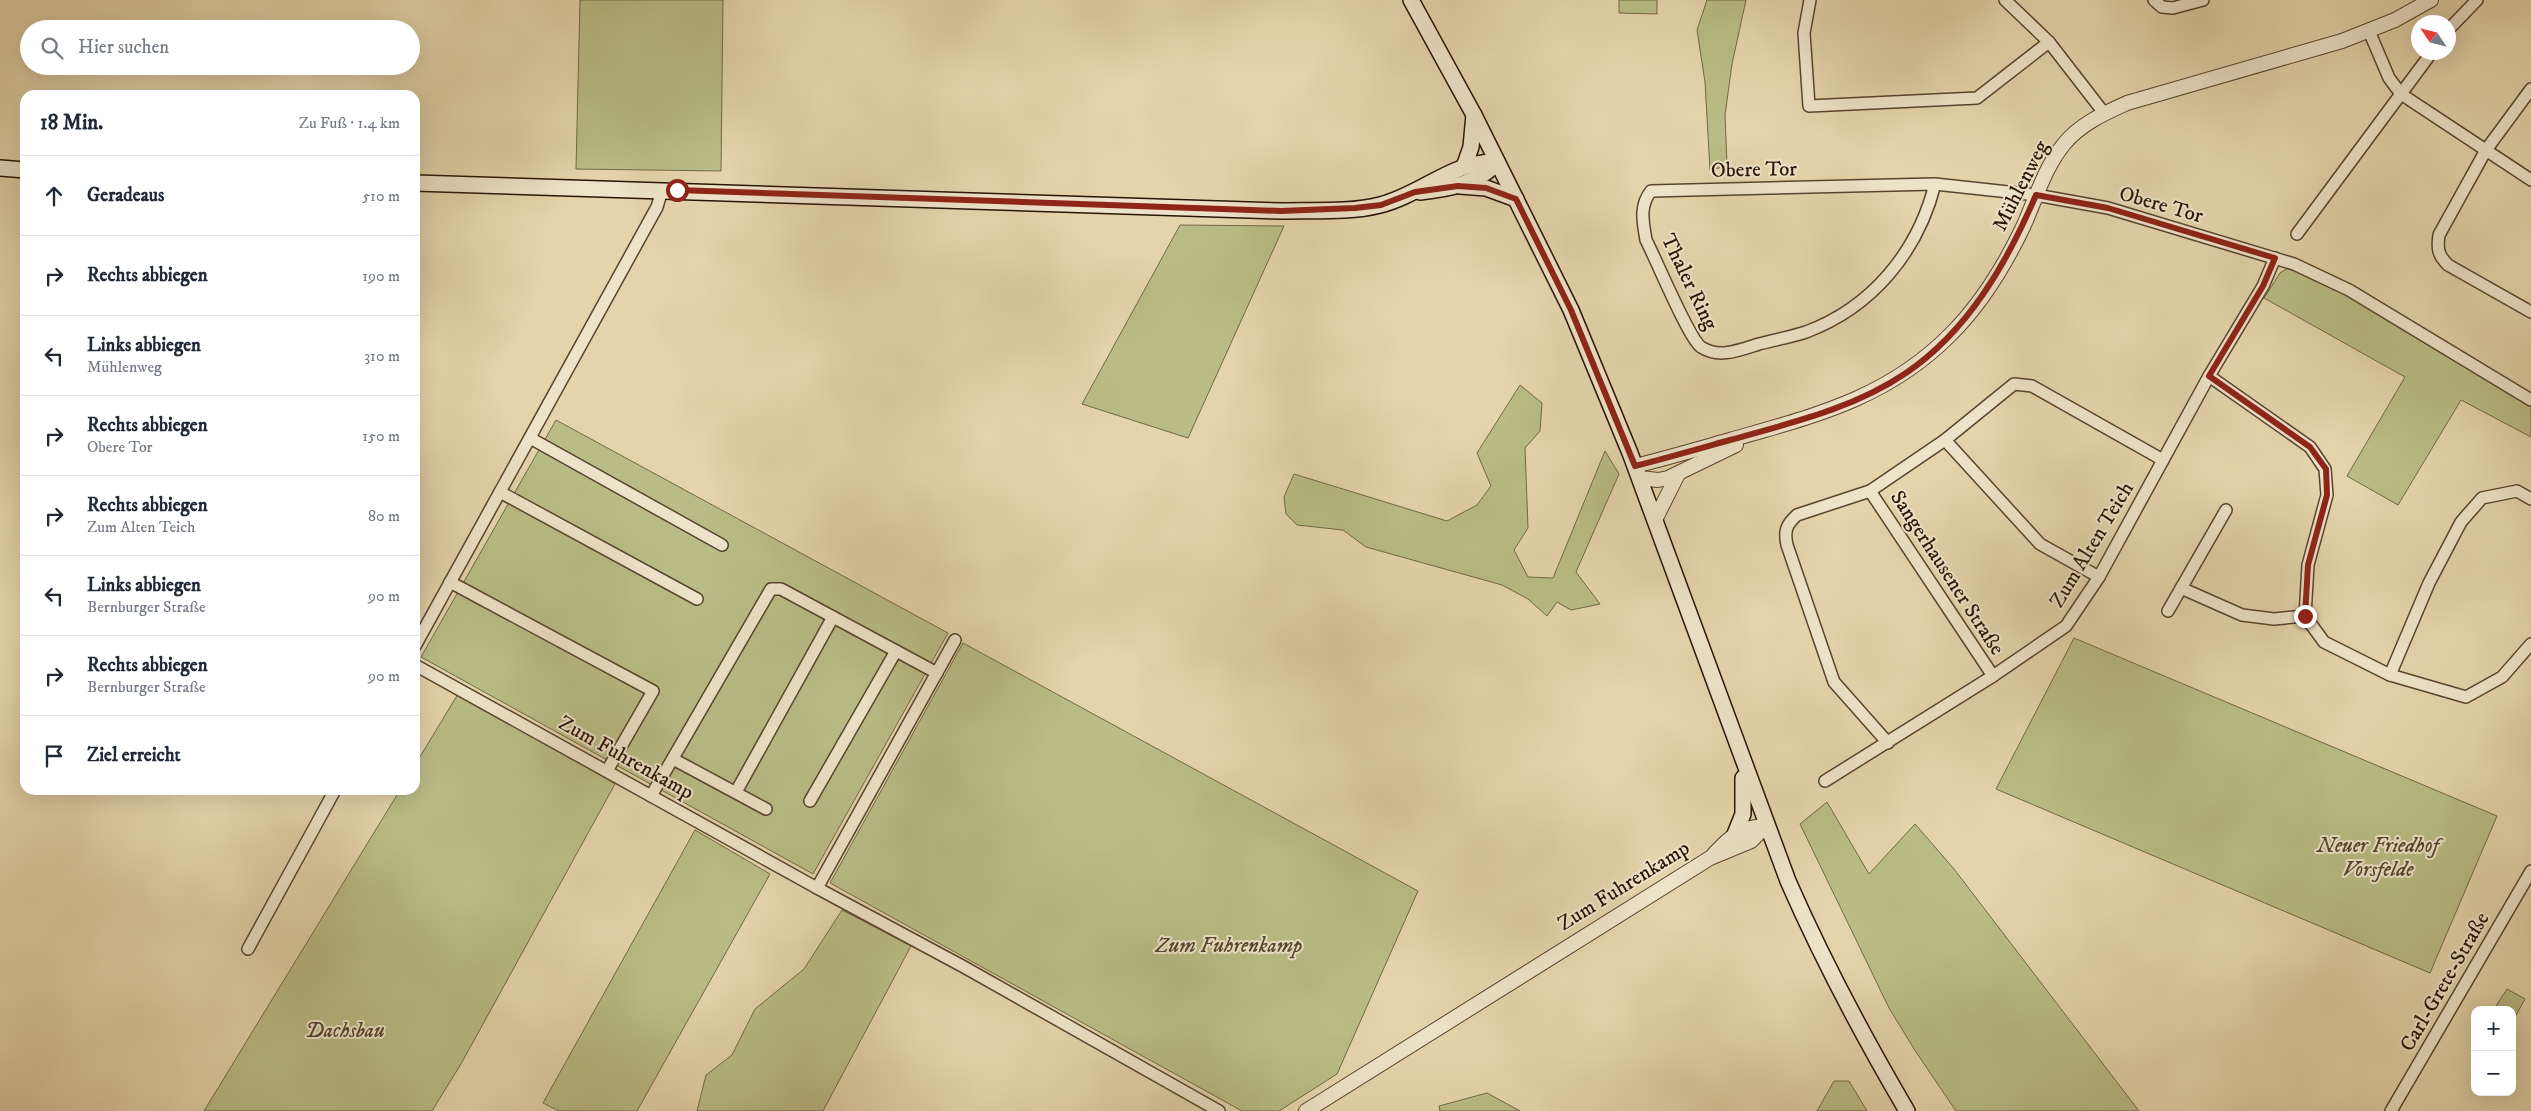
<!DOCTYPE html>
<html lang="de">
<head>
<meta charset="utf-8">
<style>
	body { margin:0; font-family:"IM FELL DW Pica",serif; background:#f6f6f7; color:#1f2937 }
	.controls { position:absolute; right:15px; bottom:15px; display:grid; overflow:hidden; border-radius:10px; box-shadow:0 5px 20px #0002 }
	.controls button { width:45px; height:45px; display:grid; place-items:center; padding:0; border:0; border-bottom:1px solid #e0e1e3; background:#fff; color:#1f2937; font:25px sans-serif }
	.compass { position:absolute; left:2411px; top:15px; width:45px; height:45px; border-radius:50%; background:#fff; box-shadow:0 5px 20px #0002; rotate:305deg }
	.stop { position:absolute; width:15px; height:15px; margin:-11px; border:4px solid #8f2418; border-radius:50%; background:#fff }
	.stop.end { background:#8f2418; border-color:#fff; box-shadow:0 1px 5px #0008 }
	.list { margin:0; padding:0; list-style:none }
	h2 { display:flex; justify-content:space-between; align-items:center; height:65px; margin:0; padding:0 20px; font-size:21px }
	h2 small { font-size:16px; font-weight:400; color:#747a83 }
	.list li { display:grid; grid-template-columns:32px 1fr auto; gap:15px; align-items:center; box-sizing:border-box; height:80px; padding:0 20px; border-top:1px solid #e0e1e3 }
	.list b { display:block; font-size:19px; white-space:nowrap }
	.list p { margin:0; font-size:16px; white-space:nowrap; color:#747a83 }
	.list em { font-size:16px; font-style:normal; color:#747a83 }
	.icon { flex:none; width:28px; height:28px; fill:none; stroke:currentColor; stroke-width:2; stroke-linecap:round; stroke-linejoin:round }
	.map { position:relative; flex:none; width:2531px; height:1111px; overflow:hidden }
	.search { position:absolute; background:#fff; box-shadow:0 5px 20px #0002; left:20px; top:20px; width:400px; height:55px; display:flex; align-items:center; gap:12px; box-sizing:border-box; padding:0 18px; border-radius:28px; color:#747a83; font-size:19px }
	.panel { position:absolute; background:#fff; box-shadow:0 5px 20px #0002; left:20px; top:90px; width:400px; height:705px; border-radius:15px }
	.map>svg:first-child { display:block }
	.green { fill:#b9bc86; stroke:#716846 }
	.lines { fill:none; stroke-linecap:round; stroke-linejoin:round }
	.minor-casing { stroke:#58442e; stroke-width:14 }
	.tertiary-casing { stroke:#58442e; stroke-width:16 }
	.secondary-casing { stroke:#291405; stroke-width:18 }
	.minor { stroke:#ede3c8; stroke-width:11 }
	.tertiary { stroke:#ede3c8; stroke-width:14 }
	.secondary { stroke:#ede3c8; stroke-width:15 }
	.route { stroke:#8f2418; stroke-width:6 }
	.labels { text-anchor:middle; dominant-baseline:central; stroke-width:4; stroke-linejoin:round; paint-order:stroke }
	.street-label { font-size:21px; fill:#291405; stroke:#ede3c8 }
	.park-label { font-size:21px; font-style:italic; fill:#54462c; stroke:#ede3c8 }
</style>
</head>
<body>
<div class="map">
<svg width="2531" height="1111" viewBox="0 0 2531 1111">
	<rect width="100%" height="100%" fill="#e4d4ab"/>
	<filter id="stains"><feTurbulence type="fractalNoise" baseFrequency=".004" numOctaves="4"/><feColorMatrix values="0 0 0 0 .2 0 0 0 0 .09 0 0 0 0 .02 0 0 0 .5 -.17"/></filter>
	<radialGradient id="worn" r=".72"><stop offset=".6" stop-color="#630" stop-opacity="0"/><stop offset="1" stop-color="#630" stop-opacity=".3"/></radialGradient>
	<g class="green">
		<path d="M580,0H723L721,171L576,169Z"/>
		<path d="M1619,0H1657V14L1619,13Z"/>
		<path d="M1707,0H1746L1732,64L1725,115L1727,166L1710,170L1705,82L1697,30Z"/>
		<path d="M1180,225L1284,226L1188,438L1082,404Z"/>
		<path d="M2294,264L2531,400V437L2461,400L2398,505L2347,476L2405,377L2264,298L2280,273Z"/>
		<path d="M1520,385L1542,403L1540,431L1525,448L1528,528L1514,550L1528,577L1553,578L1605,451L1619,474L1576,572L1600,604L1571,610L1557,602L1547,616L1528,599L1502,585L1366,547L1343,530L1297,525L1286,514L1284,497L1294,474L1447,521L1477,505L1491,486L1477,453Z"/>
		<path d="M556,420L948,633L813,874L421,657Z"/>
		<path d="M2074,638L2497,816L2430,973L1996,789Z"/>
		<path d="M963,643L1418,891L1337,1074L1279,1111H1242L830,883Z"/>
		<path d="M461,689L615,784L461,1064L432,1111H204L400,790H415V765Z"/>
		<path d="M1827,802L1869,874L1915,824L1954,869L2139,1111H1956L1916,1052L1889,1008L1800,824Z"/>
		<path d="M695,830L770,874L637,1111H559L543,1103Z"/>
		<path d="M842,910L911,946L823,1111H697L706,1075L732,1055L755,1009L804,969Z"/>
		<path d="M2507,989L2525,999L2515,1017L2512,1015V1010H2503L2496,1006Z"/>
		<path d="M1834,1081H1849L1867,1111H1817Z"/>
		<path d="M1487,1093L1520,1111H1440L1439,1106Z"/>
	</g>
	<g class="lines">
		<defs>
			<g id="minor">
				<path d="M1810,0L1804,33L1809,106L1977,98L2049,42"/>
				<path d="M2005,0L2049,42L2104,113"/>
				<path d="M2154,0L2162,7L2173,8L2203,0"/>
				<path d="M2448,30L2477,0"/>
				<path d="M2369,31L2389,78L2401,94L2531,180"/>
				<path d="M2531,89L2486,150L2439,235C2437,249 2438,255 2448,265L2531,312"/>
				<path d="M1935,184C1918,251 1873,307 1806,332C1791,337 1774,340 1759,344C1740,350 1719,359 1701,347C1689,339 1656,259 1646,240C1643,222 1639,206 1651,191L1935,184L2036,195L2108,208L2294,264L2349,290L2531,400"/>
				<path d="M2297,234L2432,52"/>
				<path d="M2209,376L2310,447L2325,469L2327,495L2308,565L2305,616L2324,642L2390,675L2466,697L2502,677L2531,644"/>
				<path d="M530,438L722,545"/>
				<path d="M1945,440L2040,544L2099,577"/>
				<path d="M1870,491L1993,676"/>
				<path d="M500,492L697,599"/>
				<path d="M450,582L653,691L607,771"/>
				<path d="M2181,588L2242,615L2274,619L2305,616"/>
				<path d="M2168,611L2226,510"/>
				<path d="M415,646L657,207L660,197L659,190"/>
				<path d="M415,665L817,888L955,640"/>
				<path d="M2390,675L2429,583L2461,522L2482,498L2517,491L2531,499"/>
				<path d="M1888,743L1834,682L1787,545C1784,531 1786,525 1797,515L1870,491L1945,440L2014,384L2032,386L2163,460"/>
				<path d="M673,759L766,809"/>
				<path d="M1825,781L1993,676L2066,626L2099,577L2209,376L2263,286L2275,258"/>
				<path d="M736,792L833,617"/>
				<path d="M651,796L771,589H781L937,673"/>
				<path d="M810,801L896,651"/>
				<path d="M817,888L964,967L1219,1111"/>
				<path d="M248,949L335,790"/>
				<path d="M2391,1111L2531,871"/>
			</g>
			<g id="tertiary">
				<path d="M1635,466C1667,458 1698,449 1730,440C1813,416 1887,399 1951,334C1981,304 2006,263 2024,225C2036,198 2045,167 2064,144C2080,124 2105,113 2127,103L2342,41L2395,20L2431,0"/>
				<path d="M1640,478L1658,480L1668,478L1736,445"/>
				<path d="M1655,520L1678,474"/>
				<path d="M1714,854C1731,836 1740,827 1766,826"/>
				<path d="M1306,1111L1710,858L1751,841L1766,826"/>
			</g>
			<g id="secondary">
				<path d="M1411,0L1474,115L1571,310L1630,453L1788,881C1823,961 1863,1036 1907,1111"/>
				<path d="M1464,167L1471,147L1474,115"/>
				<path d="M0,168L25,170"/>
				<path d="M415,183L1281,211C1313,210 1349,213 1380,205C1421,195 1454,160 1497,162"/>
				<path d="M1460,186L1486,188L1516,199"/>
				<path d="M1420,192C1447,189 1479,184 1497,162"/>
				<path d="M1735,834L1743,814V778"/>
			</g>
		</defs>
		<use href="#minor" class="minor-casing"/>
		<use href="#tertiary" class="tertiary-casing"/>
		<use href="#secondary" class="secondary-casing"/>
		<use href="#minor" class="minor"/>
		<use href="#tertiary" class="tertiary"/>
		<use href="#secondary" class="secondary"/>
	</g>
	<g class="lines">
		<path class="route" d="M677,190L1281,211L1355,208L1381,205L1415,192L1458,186L1486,188L1516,199L1571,310L1635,466C1667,458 1698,449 1730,440C1790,423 1853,409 1906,373C1968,331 2007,263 2036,195L2108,208L2275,258L2263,286L2209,376L2310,447L2326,469L2327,495L2308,565L2305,616"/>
	</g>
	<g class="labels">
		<g class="street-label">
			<text transform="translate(1754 170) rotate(-1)">Obere Tor</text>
			<text transform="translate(2021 186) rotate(-63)">Mühlenweg</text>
			<text transform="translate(2161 205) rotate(16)">Obere Tor</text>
			<text transform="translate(1689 282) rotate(64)">Thaler Ring</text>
			<text transform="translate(2092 545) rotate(-59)">Zum Alten Teich</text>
			<text transform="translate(1947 573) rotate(57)">Sangerhausener Straße</text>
			<text transform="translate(626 758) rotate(29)">Zum Fuhrenkamp</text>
			<text transform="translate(1624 886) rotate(-32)">Zum Fuhrenkamp</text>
			<text transform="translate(2445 982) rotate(-60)">Carl-Grete-Straße</text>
		</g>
		<g class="park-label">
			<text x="2378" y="846">Neuer Friedhof<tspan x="2378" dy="24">Vorsfelde</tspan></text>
			<text x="1229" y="946">Zum Fuhrenkamp</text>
			<text x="345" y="1031">Dachsbau</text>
		</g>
	</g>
	<rect width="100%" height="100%" filter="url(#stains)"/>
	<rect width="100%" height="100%" fill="url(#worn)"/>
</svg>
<div class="controls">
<button>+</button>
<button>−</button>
</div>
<svg class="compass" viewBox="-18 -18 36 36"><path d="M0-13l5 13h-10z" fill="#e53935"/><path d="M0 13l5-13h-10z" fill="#747a83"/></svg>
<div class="stop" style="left:677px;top:190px"></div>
<div class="stop end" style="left:2305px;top:616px"></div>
<div class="search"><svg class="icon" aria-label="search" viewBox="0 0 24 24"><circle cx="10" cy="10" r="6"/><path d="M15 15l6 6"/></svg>Hier suchen</div>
<section class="panel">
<h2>18 Min.<small>Zu Fuß · 1.4 km</small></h2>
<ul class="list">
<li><svg class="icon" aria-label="ahead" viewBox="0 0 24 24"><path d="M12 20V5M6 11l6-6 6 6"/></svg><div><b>Geradeaus</b></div><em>510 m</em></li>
<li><svg class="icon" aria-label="right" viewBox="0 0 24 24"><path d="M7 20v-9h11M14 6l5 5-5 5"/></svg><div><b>Rechts abbiegen</b></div><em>190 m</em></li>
<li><svg class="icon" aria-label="left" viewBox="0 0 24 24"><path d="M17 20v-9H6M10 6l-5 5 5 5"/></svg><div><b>Links abbiegen</b><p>Mühlenweg</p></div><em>310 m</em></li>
<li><svg class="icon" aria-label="right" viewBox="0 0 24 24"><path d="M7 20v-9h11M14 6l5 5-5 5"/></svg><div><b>Rechts abbiegen</b><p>Obere Tor</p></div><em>150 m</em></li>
<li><svg class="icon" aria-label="right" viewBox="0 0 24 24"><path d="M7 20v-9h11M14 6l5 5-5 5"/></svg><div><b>Rechts abbiegen</b><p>Zum Alten Teich</p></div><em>80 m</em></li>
<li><svg class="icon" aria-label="left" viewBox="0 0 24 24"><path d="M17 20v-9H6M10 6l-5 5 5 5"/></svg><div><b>Links abbiegen</b><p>Bernburger Straße</p></div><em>90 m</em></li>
<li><svg class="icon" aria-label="right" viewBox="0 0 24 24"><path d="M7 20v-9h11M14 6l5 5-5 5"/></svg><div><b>Rechts abbiegen</b><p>Bernburger Straße</p></div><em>90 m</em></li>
<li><svg class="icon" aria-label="arrive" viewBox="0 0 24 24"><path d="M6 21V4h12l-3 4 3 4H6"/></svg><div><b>Ziel erreicht</b></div></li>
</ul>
</section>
</div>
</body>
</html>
